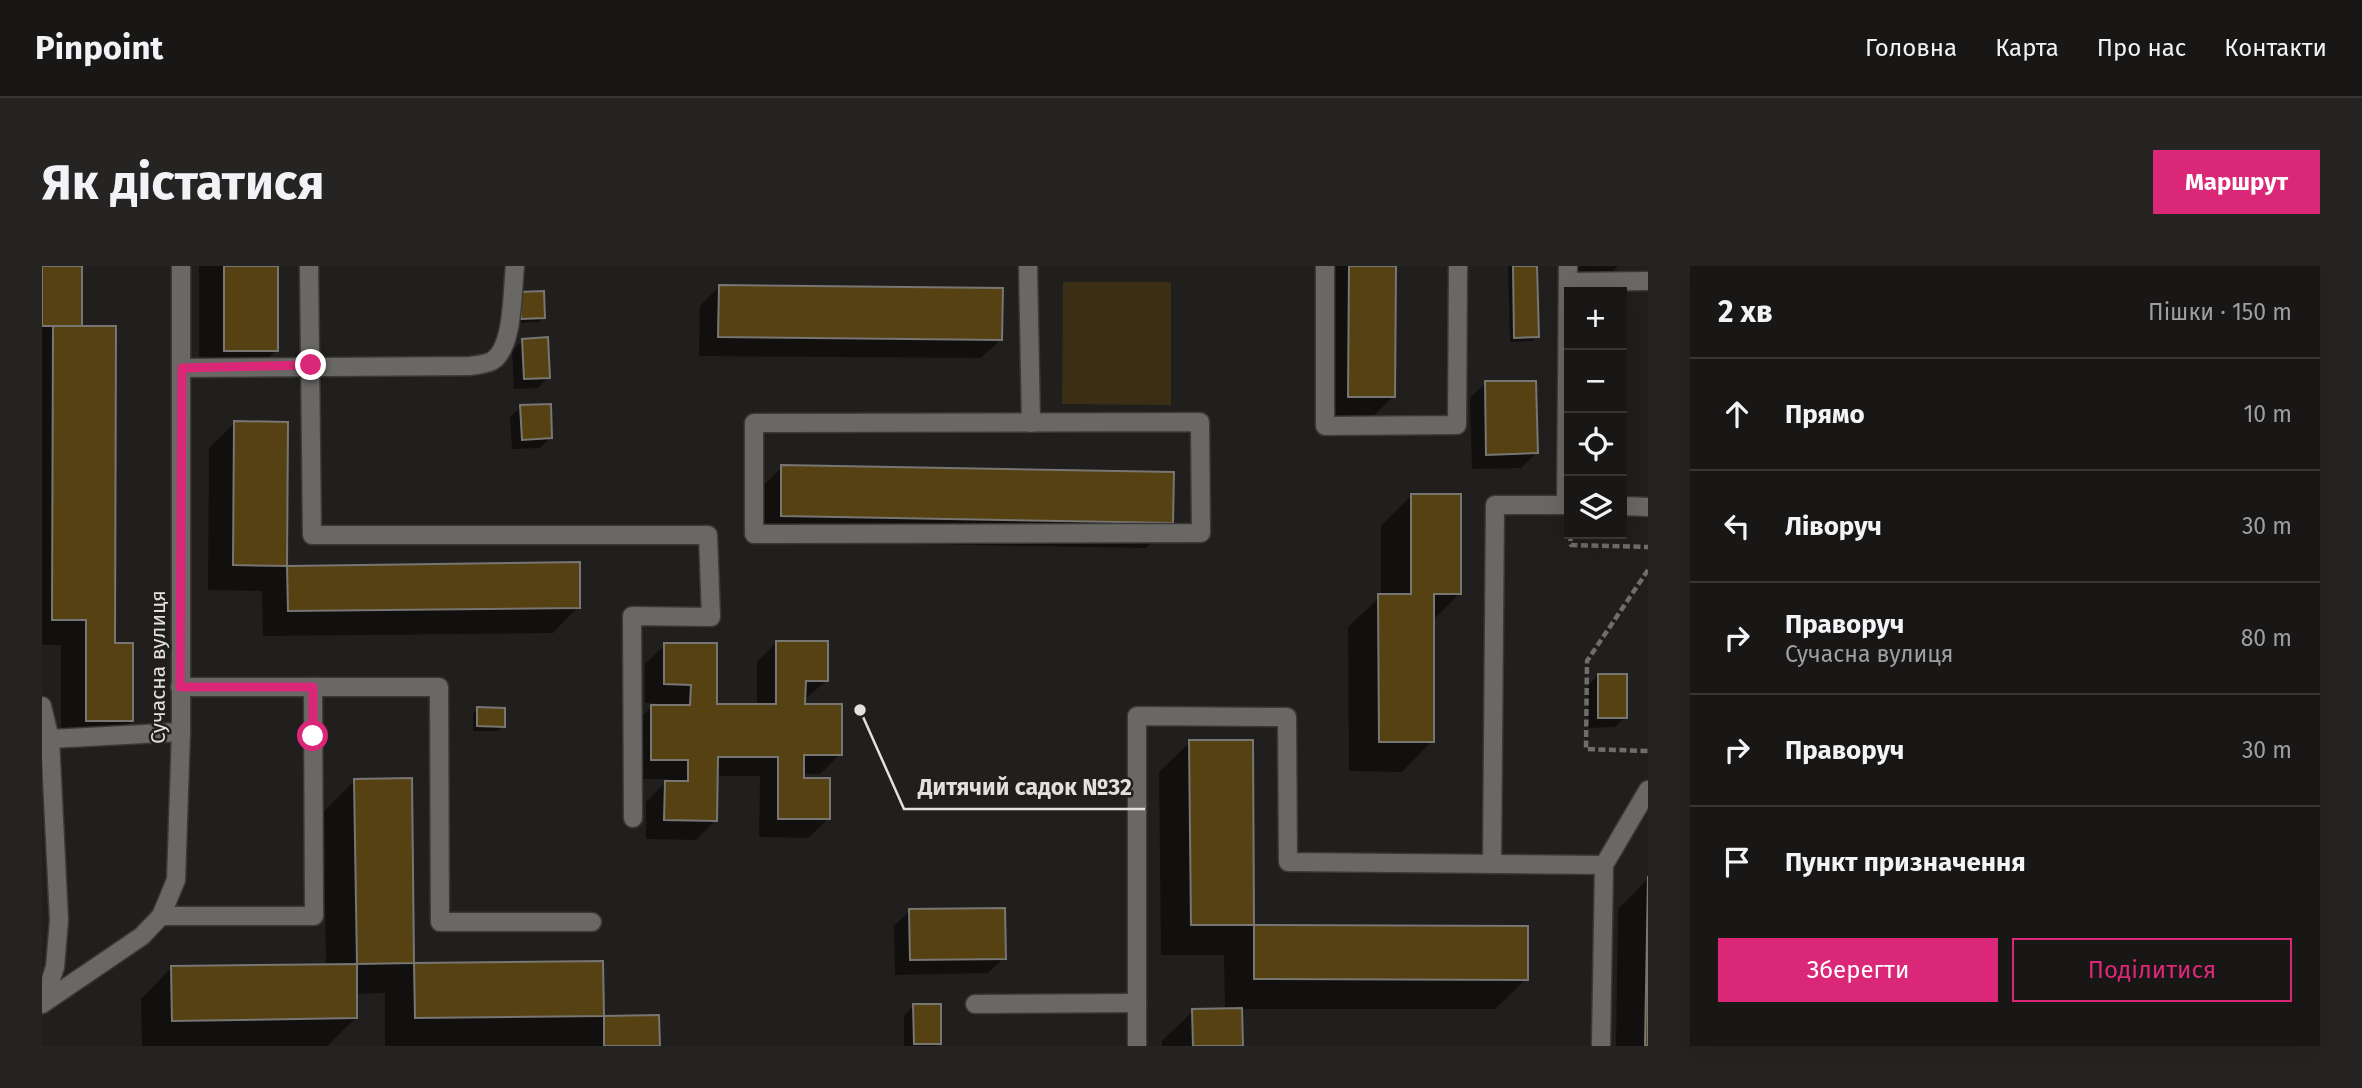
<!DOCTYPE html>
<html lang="uk">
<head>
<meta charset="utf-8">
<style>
	body { margin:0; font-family:"Fira Sans",sans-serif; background:#262423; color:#f1f3f6 }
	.controls { position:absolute; right:21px; top:21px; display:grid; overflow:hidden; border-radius:0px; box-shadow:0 7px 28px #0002 }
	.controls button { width:63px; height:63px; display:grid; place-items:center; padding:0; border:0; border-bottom:2px solid #373635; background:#191716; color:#f1f3f6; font:35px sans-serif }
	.stop { position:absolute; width:21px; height:21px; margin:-16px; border:5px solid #db2777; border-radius:50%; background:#fff }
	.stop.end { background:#db2777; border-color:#fff; box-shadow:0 2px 7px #0008 }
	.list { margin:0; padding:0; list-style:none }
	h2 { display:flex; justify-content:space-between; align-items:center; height:91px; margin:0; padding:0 28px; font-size:30px }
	h2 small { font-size:23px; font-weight:400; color:#9f9fa1 }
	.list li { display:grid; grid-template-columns:46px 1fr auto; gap:21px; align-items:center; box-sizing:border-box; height:112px; padding:0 28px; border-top:2px solid #373635 }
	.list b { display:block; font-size:26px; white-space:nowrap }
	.list p { margin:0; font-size:23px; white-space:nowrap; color:#9f9fa1 }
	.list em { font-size:23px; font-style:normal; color:#9f9fa1 }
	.actions { display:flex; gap:14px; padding:21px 28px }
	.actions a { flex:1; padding:16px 0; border:2px solid #db2777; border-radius:0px; text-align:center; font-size:24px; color:#db2777 }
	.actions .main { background:#db2777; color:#fff }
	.icon { flex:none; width:38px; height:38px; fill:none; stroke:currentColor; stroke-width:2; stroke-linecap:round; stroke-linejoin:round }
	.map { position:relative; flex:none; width:1606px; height:780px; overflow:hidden; border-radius:0px }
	header { display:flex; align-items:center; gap:42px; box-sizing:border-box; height:98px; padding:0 35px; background:#191716; border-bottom:2px solid #373635 }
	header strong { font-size:33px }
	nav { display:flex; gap:38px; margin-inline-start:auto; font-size:24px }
	.intro { display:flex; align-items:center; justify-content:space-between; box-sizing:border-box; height:168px; padding:0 42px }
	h1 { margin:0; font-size:49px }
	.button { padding:18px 32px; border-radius:0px; background:#db2777; color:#fff; font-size:24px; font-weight:700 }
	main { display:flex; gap:42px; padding:0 42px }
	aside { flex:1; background:#191716; border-radius:0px; box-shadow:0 7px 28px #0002 }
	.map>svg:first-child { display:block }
	.green { fill:#3a2e15 }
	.shadow { fill:#0007 }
	.building { fill:#564113; stroke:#777673; stroke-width:2 }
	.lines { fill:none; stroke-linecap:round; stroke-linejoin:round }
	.minor-casing { stroke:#3a3938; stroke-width:21 }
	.path { stroke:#706e6d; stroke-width:4.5; stroke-dasharray:7 3.5; stroke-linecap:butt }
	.minor { stroke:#696865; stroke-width:18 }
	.route { stroke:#db2777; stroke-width:9 }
	.labels { text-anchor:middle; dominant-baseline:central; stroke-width:5; stroke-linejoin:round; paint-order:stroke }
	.street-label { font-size:21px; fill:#e2e1e0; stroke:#211f1d }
	.leader { fill:none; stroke:#e2e1e0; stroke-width:2.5 }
	.callout-dot { fill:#e2e1e0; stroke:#211f1d; stroke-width:2.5 }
	.callout-label { font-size:23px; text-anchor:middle; font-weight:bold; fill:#e2e1e0; stroke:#211f1d; stroke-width:5; stroke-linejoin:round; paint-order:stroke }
</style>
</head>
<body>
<header>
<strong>Pinpoint</strong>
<nav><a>Головна</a><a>Карта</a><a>Про нас</a><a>Контакти</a></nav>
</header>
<div class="intro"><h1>Як дістатися</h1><a class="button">Маршрут</a></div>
<main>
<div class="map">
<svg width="1606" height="780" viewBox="0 0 1606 780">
	<rect width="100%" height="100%" fill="#211f1d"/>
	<path class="green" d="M1021,16H1129V139L1020,138Z"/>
	<g class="shadow">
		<path d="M157,0H234V84L209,110H157Z"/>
		<path d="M1278,0H1352L1351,131L1320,161H1276Z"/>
		<path d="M1466,0H1494L1495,71L1490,75L1468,76Z"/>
		<path d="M1527,0H1576L1568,8L1528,10Z"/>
		<path d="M0,2L71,379L89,455L64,480H19V379H0Z"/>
		<path d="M677,21L959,73L939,92L657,90L658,40Z"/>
		<path d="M478,28L501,51L497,56L475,57Z"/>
		<path d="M481,74L506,111L496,122L472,123L470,85Z"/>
		<path d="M1444,117L1494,187L1479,202L1430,203L1428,132Z"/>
		<path d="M479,141L508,172L498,182L470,183L468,151Z"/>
		<path d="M193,157H245L243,302L536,298V341L511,367L221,370L220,325L166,324L167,182Z"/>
		<path d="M740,201L1129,256L1104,282L714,275V227Z"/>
		<path d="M1369,230L1418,327L1390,355V475L1360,506L1307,505L1306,361L1339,330V260Z"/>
		<path d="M735,376L784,415L762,434V440L798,488L778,508H760V514L786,553L766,572L717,571L718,510H674V554L654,574L604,573V536L627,513H590L591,460L613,437H603V398L623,379L673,440H715V396Z"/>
		<path d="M1556,409L1583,451L1573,461L1546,462V420Z"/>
		<path d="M436,443L461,460L456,465H431V448Z"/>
		<path d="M1209,475L1210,661H1484V713L1453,743H1198L1199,780H1120V775L1151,745L1183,744L1182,689H1119L1117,506L1148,476Z"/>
		<path d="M313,514H368L371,699L560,697V751L616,750V780H343V727L313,728L314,752L285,780H100L99,733L129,702L284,700L282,545Z"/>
		<path d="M1606,613V780H1574L1576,643Z"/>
		<path d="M868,645L962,692L946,707L853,709L852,660Z"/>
		<path d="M872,739L897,777L895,780H862V750Z"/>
	</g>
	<g class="building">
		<rect x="0" y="0" width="40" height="60"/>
		<rect x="182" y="0" width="54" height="85"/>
		<path d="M1307,0H1354L1353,131H1306Z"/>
		<path d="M1471,0H1495L1497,71L1472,72Z"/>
		<path d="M677,19L961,22L960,74L676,71Z"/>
		<path d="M502,25L503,52L479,53L477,26Z"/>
		<path d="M11,60H74L73,377H91V455H44V354H10Z"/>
		<path d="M506,71L508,112L482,113L480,73Z"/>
		<path d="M1443,115H1494L1496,187L1444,189Z"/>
		<path d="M509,138L510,172L480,174L478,139Z"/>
		<path d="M192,155L246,156L245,300L191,299Z"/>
		<path d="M739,199L1132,206L1131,257L739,250Z"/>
		<path d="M1369,228H1419V328H1392V476H1337L1336,328H1369Z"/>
		<path d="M538,296V342L246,345L245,300Z"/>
		<path d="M734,375H786V415H764L763,438H800V489H762V512H788V553H736V491H676L675,555L622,554L623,515H646V494H609V439H648L649,419L622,418V377H675V438H734Z"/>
		<rect x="1556" y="408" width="29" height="44"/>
		<path d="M435,441L463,442V461L435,460Z"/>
		<path d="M1147,474H1211L1212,659H1149Z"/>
		<path d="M370,512L372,697L315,698L312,513Z"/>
		<path d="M1606,610V780H1603Z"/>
		<path d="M963,642L964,693L868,694L867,643Z"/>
		<path d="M1212,659L1486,660V714L1212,713Z"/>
		<path d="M561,695L562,750L373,752L372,697Z"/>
		<path d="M315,698V752L130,755L129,700Z"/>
		<path d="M871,738H899V778H872Z"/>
		<path d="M1200,742L1201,780H1151L1150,743Z"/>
		<path d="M617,749L618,780H562V750Z"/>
	</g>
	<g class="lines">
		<defs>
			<g id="minor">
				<path d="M267,0L270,269H666L669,351L590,350L591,552"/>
				<path d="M986,0L989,157"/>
				<path d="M1283,0V160L1415,159L1416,0"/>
				<path d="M1526,16L1606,15"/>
				<path d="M140,102L428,100C435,99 444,98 450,95C472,82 470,24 473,0"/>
				<path d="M1158,156L1159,267L712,268V157Z"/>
				<path d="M1580,240L1606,241"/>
				<path d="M138,421H397L398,656H550"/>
				<path d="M0,440L8,473L17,654L13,701L2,735"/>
				<path d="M8,473L139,466"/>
				<path d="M1450,598L1453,239H1524L1526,0"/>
				<path d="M119,650H272L271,421"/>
				<path d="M0,738L100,670L119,650L134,614L139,466V0"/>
				<path d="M933,738L1095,737"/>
				<path d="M1095,780V450L1245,451L1246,596L1562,599"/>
				<path d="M1559,780L1562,599L1606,524"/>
			</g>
		</defs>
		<use href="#minor" class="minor-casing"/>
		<g class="path">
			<path d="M1528,268L1529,279L1606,281"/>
			<path d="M1606,304L1545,395L1544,483L1606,485"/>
		</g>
		<use href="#minor" class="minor"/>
	</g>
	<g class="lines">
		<path class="route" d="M269,99L140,102L138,421H271V470"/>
	</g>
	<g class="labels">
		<g class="street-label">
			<text transform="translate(116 401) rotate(-90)">Сучасна вулиця</text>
		</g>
	</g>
	<path class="leader" d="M818 444L862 543H1103"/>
	<circle class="callout-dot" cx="818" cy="444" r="7"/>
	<g class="callout-label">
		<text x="983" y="529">Дитячий садок №32</text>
	</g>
</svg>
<div class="controls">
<button>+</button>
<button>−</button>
<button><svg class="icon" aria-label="locate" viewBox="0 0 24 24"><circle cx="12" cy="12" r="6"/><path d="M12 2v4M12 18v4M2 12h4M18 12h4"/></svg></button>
<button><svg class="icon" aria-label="layers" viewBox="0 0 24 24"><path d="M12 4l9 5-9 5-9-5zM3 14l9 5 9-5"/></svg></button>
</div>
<div class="stop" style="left:271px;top:470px"></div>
<div class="stop end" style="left:269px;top:99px"></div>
</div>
<aside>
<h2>2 хв<small>Пішки · 150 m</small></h2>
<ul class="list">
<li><svg class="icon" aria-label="ahead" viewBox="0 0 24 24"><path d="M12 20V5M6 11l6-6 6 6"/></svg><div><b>Прямо</b></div><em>10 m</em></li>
<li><svg class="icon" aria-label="left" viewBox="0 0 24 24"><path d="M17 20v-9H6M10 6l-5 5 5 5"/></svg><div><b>Ліворуч</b></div><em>30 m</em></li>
<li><svg class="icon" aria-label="right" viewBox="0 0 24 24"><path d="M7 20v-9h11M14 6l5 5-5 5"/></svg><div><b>Праворуч</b><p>Сучасна вулиця</p></div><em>80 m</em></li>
<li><svg class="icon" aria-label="right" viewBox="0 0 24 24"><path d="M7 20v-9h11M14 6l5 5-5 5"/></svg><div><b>Праворуч</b></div><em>30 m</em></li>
<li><svg class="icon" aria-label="arrive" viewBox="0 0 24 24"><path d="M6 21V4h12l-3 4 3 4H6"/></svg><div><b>Пункт призначення</b></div></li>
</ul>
<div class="actions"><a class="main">Зберегти</a><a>Поділитися</a></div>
</aside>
</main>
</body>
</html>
